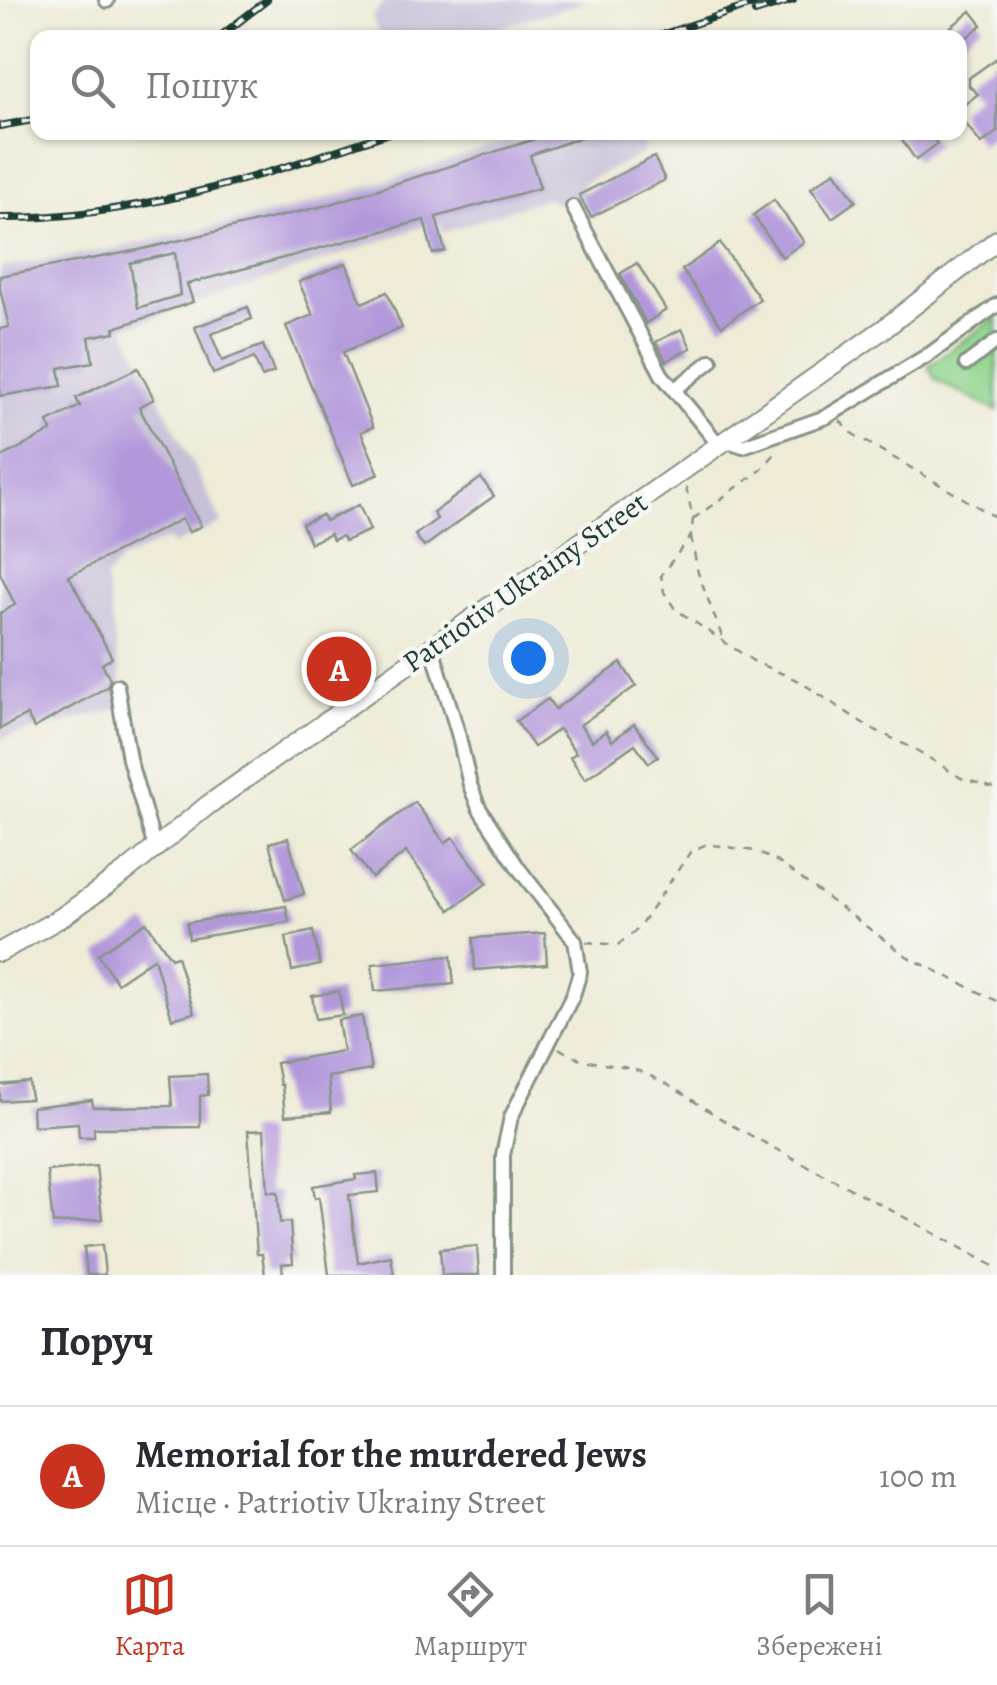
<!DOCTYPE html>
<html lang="uk">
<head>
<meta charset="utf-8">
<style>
	body { margin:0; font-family:Alegreya,serif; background:#f2f2f3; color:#2b2b33 }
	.you { position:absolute; left:528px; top:658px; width:35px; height:35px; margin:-25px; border:8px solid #fff; border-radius:50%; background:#1a73e8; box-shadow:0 0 0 15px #1a73e833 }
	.badge { display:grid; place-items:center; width:65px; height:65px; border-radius:50%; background:#c8321e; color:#fff; font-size:32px; font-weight:700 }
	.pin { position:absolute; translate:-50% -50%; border:5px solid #fff; box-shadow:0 2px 10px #0006 }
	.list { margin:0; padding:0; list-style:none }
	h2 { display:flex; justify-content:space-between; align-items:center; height:130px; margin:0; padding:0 40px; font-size:42px }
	h2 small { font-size:32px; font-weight:400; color:#7c7c81 }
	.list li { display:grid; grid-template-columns:65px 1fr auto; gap:30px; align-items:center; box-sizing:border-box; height:140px; padding:0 40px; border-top:2px solid #e1e1e2 }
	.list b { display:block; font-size:38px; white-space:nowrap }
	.list p { margin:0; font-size:32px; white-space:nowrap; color:#7c7c81 }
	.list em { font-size:32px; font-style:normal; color:#7c7c81 }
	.icon { flex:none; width:55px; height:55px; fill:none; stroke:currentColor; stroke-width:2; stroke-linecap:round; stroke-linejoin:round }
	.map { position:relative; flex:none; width:997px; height:1275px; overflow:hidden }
	.search { position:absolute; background:#fff; box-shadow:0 2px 8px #0004; left:30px; right:30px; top:30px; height:110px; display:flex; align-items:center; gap:25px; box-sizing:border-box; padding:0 35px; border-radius:20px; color:#7c7c81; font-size:38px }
	.sheet { height:270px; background:#fff }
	nav { display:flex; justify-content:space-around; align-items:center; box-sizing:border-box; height:140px; border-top:2px solid #e1e1e2; background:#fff; font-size:28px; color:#7c7c81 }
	nav a { display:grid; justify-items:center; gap:5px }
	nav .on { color:#c8321e }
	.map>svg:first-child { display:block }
	.industrial { fill:#c8bfd8 }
	.green { fill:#93d790; stroke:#598a62; stroke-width:2.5 }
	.building { fill:#b298db; fill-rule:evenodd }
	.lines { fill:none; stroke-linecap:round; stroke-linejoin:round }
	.minor-casing { stroke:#869486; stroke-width:18 }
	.major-casing { stroke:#869486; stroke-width:22 }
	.path { stroke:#869486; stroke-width:2.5; stroke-dasharray:8 8; stroke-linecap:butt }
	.minor { stroke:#fff; stroke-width:12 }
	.major { stroke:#fff; stroke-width:18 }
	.rail-casing { stroke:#1f3d34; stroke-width:8 }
	.rail { stroke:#f6f6f2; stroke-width:4; stroke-dasharray:11; stroke-linecap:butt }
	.labels { text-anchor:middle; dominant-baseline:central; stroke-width:9; stroke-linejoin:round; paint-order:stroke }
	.street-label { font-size:30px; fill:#1f3d34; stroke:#f6f6f2 }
</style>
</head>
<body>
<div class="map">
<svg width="997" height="1275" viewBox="0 0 997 1275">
	<rect width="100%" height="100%" fill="#f6f6f2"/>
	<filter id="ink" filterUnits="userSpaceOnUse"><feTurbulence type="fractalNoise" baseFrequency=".01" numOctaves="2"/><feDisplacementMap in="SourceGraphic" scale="20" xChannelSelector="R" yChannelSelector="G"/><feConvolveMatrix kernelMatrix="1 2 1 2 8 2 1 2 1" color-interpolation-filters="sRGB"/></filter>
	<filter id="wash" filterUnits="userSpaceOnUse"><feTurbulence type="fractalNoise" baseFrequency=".0048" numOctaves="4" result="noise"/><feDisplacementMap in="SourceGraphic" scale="40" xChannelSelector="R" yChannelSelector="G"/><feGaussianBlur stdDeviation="2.25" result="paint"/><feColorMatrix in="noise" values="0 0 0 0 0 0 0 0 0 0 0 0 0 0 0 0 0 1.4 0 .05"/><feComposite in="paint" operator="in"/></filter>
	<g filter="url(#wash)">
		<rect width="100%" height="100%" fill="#eeebd7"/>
		<g class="industrial">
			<path d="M386,0H590L469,37H380L372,17Z"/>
			<path d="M532,133H649L643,135L645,152L582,184L583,193L557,203L548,197L444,232L439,221L125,328L222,523L172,545L167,539L121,560L105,578L125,707L0,739V268L111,249L284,211L405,175Z"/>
		</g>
		<path class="green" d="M997,317V411L936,380L928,366Z"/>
		<g id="blocks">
			<g class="building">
				<path d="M971,11L982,25L962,41L960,38H937Z"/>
				<path d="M997,58V132L981,144L960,116V108L978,94L969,86V78Z"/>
				<path d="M557,132H591V134L530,155L540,188L436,217L445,251L433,254L424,220L187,284L193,302L114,328L115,332L89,337L93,362L59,368L62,386L0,396V329L9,327L0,289V276L139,250L328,205ZM175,253L180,295L138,308L130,263Z"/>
				<path d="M896,132H928L937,144L916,160Z"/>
				<path d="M654,157L665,180L591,217L579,195Z"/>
				<path d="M835,171L856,201L832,218L811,188Z"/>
				<path d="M774,200L804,242L782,257L753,215Z"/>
				<path d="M720,243L760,299L722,326L682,270Z"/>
				<path d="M346,263L362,303L387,292L402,328L343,352L373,427L361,432L379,474L353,485L286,326L313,315L299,282Z"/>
				<path d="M637,263L666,310L646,323L620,274Z"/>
				<path d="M248,307L252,319L211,334L222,361L263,345L274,372L262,377L254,358L213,374L195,327Z"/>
				<path d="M682,329L691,348L666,361L656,342Z"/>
				<path d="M138,368L154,399L139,407L201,526L189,532L182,519L69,576L112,658L102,664L110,679L107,687L34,728L27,715L0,729V613L15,605L0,573V458L52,431L48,422L80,406L76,398Z"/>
				<path d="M481,478L494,496L424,547L415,535L437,519L433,513Z"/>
				<path d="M359,505L370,530L345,541L342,536L333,540L330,534L310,543L302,524L322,515L325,521Z"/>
				<path d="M621,663L636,686L580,725L592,741L606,731L612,741L634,724L658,756L649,763L635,744L585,779L570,757L576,753L559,729L534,747L516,721L548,699L555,709Z"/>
				<path d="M415,802L445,843L453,837L487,883L450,910L406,852L372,878L351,850Z"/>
				<path d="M288,838L304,894L285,900L269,843Z"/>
				<path d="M286,906L289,922L189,939L187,923Z"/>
				<path d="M146,922L171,958L177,956L194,1013L172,1019L154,958L117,983L98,954Z"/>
				<path d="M313,931L320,965L292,971L286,937Z"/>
				<path d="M545,933L547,964L475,970L473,938Z"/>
				<path d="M451,956L454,984L375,991L372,964Z"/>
				<path d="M339,991L343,1015L316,1019L312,996Z"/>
				<path d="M362,1016L371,1070L328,1077L331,1112L285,1116L282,1085H280L276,1063L343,1051L338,1020Z"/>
				<path d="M207,1074L208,1095L200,1096V1127L94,1128V1137H79L78,1123L33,1126L32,1107L92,1100L93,1107L172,1106L170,1076Z"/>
				<path d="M29,1082L31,1099L0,1101V1085Z"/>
				<path d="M264,1130L268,1192H278L280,1223L290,1222L293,1263L282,1264L283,1275H265L262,1254H257L248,1131Z"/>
				<path d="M96,1166L102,1219L53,1224L47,1171Z"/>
				<path d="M377,1173L379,1192L349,1195L358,1263L391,1256L394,1275H329L319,1197L315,1198L313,1186L356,1179L355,1175Z"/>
				<path d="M102,1245L105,1275H87L84,1247Z"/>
				<path d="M477,1246L479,1275H442L440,1249Z"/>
			</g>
		</g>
	</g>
	<g filter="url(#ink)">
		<use href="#blocks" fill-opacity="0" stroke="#869486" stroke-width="2.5"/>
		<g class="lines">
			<defs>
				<g id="minor">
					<path d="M106,0L107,1"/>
					<path d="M573,207L662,375L719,445"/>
					<path d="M966,364L997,341"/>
					<path d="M674,390L711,361"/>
					<path d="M725,440L743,446L826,417L930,354L997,305"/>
					<path d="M432,647L458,733L470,785L479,808L519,869L575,941L580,972L573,995L511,1117L503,1155V1275"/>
					<path d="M117,686L129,759L155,848"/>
				</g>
				<path id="major" d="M0,952L62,917L128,870L208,805L885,328L997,240"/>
			</defs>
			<use href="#minor" class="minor-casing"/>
			<use href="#major" class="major-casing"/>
			<g class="path">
				<path d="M840,421L853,434L997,518"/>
				<path d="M686,487L693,519L691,536L661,575L664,592L675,609L753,661L799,681L869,727L918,751L961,778L997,789"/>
				<path d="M693,519L761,470L779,449"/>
				<path d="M691,537L698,573L723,639"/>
				<path d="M586,942L618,945L638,929L691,851L707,844L755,851L778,862L908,957L997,1001"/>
				<path d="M559,1048C587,1068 617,1061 646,1074C679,1088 707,1112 739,1129C825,1176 912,1220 997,1268"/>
			</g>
			<use href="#minor" class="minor"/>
			<use href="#major" class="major"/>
			<defs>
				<g id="rail">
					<path d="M755,12L793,0"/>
					<path d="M218,38L267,0"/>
					<path d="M652,38L766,0"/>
					<path d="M0,126L38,119"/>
					<path d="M0,218C136,219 264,175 392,132"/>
				</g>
			</defs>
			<use href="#rail" class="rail-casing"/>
			<use href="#rail" class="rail"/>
		</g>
	</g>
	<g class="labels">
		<g class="street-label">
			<text transform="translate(525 582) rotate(-35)">Patriotiv Ukrainy Street</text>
		</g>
	</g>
</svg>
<div class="you"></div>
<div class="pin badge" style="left:339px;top:669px">A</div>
<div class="search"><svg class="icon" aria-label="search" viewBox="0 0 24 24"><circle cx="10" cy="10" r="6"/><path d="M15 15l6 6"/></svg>Пошук</div>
</div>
<section class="sheet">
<h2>Поруч<small></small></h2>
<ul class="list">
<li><span class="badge">A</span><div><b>Memorial for the murdered Jews</b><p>Місце · Patriotiv Ukrainy Street</p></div><em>100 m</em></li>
</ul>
</section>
<nav>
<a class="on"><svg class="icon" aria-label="map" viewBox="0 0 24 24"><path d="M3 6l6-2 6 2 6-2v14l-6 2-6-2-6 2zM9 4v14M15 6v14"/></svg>Карта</a>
<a><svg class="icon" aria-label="directions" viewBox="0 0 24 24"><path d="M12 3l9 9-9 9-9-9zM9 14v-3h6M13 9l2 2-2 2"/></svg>Маршрут</a>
<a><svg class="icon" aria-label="saved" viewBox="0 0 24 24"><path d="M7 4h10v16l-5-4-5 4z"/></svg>Збережені</a>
</nav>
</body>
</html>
